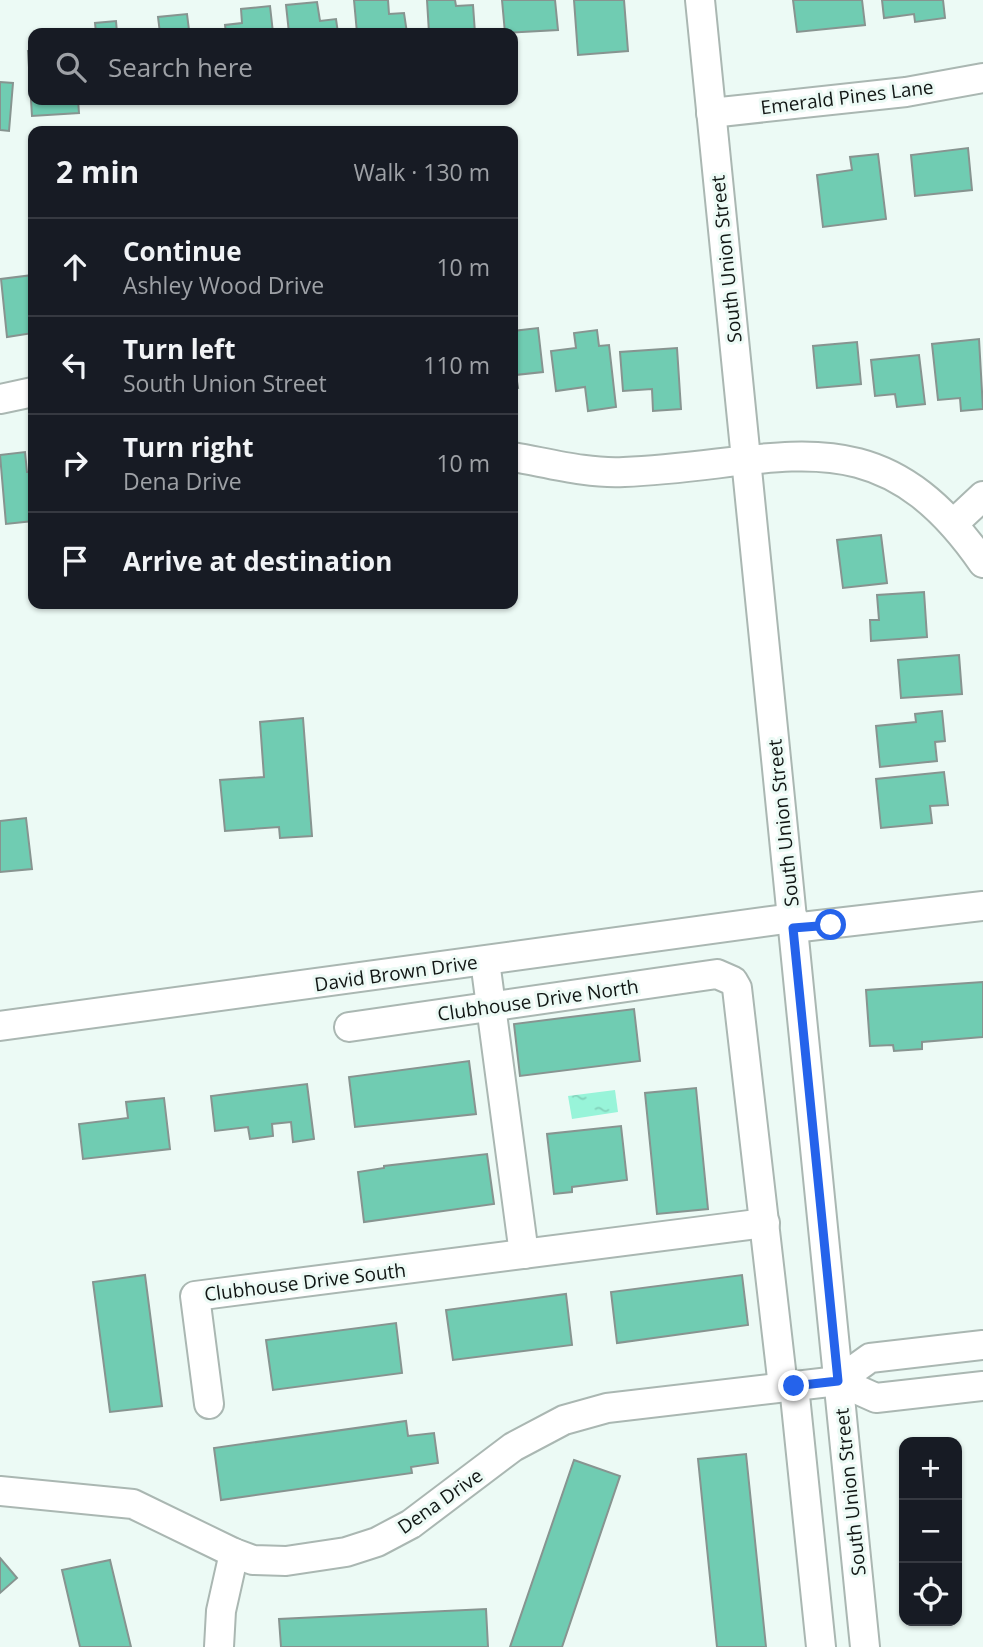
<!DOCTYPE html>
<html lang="en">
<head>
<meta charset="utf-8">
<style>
	body { margin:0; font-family:"Open Sans",sans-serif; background:#20242c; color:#f1f3f6 }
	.controls { position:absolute; right:21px; bottom:21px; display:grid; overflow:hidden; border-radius:14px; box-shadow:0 2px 5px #0004 }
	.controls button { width:63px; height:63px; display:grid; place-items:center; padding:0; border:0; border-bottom:2px solid #363941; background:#171b24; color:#f1f3f6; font:35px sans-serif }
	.stop { position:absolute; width:21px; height:21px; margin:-16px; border:5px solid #2563eb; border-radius:50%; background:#fff }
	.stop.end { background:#2563eb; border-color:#fff; box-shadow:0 2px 7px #0008 }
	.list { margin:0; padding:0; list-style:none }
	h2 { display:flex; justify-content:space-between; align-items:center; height:91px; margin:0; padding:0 28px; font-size:30px }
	h2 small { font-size:23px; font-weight:400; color:#9ea1a6 }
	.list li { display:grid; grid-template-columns:46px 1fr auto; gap:21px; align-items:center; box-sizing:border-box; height:98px; padding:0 28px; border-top:2px solid #363941 }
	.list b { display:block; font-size:26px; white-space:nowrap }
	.list p { margin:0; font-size:23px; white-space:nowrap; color:#9ea1a6 }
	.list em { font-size:23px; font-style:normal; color:#9ea1a6 }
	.icon { flex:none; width:38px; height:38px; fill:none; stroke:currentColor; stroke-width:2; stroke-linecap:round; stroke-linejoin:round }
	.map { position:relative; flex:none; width:983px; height:1647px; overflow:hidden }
	.search { position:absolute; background:#171b24; box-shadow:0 2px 5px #0004; left:28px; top:28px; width:490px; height:77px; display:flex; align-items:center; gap:18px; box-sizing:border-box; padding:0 24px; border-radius:14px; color:#9ea1a6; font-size:26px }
	.panel { position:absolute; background:#171b24; box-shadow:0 2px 5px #0004; left:28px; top:126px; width:490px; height:483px; border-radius:14px }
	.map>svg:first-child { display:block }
	.water { fill:url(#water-ripples) }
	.building { fill:#70ccb2; stroke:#879490; stroke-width:2 }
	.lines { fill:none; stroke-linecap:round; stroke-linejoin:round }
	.minor-casing { stroke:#aab7b2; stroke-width:32 }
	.minor { stroke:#fff; stroke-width:28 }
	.route { stroke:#2563eb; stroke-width:9 }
	.labels { text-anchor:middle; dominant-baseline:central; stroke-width:6; stroke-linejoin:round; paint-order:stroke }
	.street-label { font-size:19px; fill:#111614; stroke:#ecfaf5 }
</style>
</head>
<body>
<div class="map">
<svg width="983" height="1647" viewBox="0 0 983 1647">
	<defs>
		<pattern id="water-ripples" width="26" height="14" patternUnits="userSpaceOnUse" patternTransform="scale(1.75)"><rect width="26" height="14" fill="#98f4d9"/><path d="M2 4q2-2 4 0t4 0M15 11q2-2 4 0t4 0" fill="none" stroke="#82d0b9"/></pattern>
	</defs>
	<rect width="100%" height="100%" fill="#ecfaf5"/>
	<path class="water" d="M615,1090L618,1112L572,1119L568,1096Z"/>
	<g class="building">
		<path d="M354,0H388L389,14L404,13L407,33H357Z"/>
		<path d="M427,0H455L456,6L473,5L475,33H429Z"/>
		<path d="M502,0H555L558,30L505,33Z"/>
		<path d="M574,0H624L628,51L578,55Z"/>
		<path d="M793,0H862L865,25L797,32Z"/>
		<path d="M882,0H943L945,18L915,22L914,14L884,18Z"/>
		<path d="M317,2L320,21L336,19L338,33H289L286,5Z"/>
		<path d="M270,6L273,33H226L225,25L242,23L241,9Z"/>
		<path d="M187,14L189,30L199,29V33H160L158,17Z"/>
		<path d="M116,21L117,33H96L95,23Z"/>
		<path d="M28,51H33V100H78L79,113L32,116Z"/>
		<path d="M0,82L13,83L9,131L0,130Z"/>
		<path d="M968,148L972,190L915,196L911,155Z"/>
		<path d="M878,154L886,219L823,227L817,175L852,170L850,157Z"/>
		<path d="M33,275V333L7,337L1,279Z"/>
		<path d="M538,328L543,372L516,375L518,388L513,389V331Z"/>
		<path d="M597,330L599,346L609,345L616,407L588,411L585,387L556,391L551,351L576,348L574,333Z"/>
		<path d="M979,339L983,409L961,411L960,398L938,400L932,344Z"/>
		<path d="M857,342L861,384L817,388L813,346Z"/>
		<path d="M677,348L681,409L653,411L652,389L623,391L620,352Z"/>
		<path d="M919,355L925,404L897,407L895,394L875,396L871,360Z"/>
		<path d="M25,452L27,472H33V521L6,524L0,455Z"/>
		<path d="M881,535L887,583L843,588L837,540Z"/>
		<path d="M924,592L927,637L871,641L870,620H879L877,595Z"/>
		<path d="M959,655L962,694L901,698L898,660Z"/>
		<path d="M942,711L945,741L935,742L937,761L880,767L876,726L916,722L915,714Z"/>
		<path d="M303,718L312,836L280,838L279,827L225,831L220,780L264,777L260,722Z"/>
		<path d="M944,772L948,805L930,806L932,823L881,828L876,779Z"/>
		<path d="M26,818L32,869L0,872V821Z"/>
		<path d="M983,982V1037L922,1042V1049L894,1051L893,1045L870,1046L866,990Z"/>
		<path d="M634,1009L640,1061L520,1076L514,1024Z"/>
		<path d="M469,1061L476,1114L355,1127L349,1077Z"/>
		<path d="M307,1084L314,1139L293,1142L291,1122L272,1124L273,1136L250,1139L248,1127L215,1131L211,1096Z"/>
		<path d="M696,1088L708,1209L657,1214L645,1093Z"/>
		<path d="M164,1098L170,1149L83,1159L79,1124L128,1118L126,1102Z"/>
		<path d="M621,1126L627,1180L572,1187V1192L554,1194L547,1134Z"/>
		<path d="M487,1154L494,1204L364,1222L358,1172L384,1168V1166Z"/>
		<path d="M145,1275L162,1406L110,1412L93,1282Z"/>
		<path d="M742,1275L748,1325L617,1343L611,1292Z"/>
		<path d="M566,1294L572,1345L453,1360L446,1310Z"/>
		<path d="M396,1323L402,1373L273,1390L266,1340Z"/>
		<path d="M406,1421L408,1436L434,1433L438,1463L411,1467L412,1473L221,1500L214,1448Z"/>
		<path d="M746,1454L766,1647H717L698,1459Z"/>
		<path d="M574,1460L620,1476L562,1647H510Z"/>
		<path d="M0,1558L17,1578L0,1593Z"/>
		<path d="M110,1560L131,1647H80L62,1570Z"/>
		<path d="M486,1609L488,1647H281L279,1619Z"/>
	</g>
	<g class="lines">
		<defs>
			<g id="minor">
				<path d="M700,0L865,1647"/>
				<path d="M711,113L906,92L983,78"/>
				<path d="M0,399L33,392"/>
				<path d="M513,457C548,463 588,474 624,472C780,466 876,408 983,563"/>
				<path d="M953,524L983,496"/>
				<path d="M793,928L983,906"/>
				<path d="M485,961L524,1254"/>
				<path d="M0,1026L793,918"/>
				<path d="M349,1027L717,974L733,981L737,988L783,1387"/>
				<path d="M838,1381L870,1358L983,1345"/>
				<path d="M838,1381L876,1398L983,1386"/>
				<path d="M794,1386L821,1647"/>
				<path d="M209,1404L195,1296L765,1223"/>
				<path d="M0,1491L133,1504L234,1553L253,1560L286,1561L346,1552L377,1542L411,1524L513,1447L564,1420L607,1408L838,1381"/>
				<path d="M219,1647L221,1611L234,1553"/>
			</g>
		</defs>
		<use href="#minor" class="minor-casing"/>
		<use href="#minor" class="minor"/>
	</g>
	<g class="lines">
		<path class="route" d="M794,1386L838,1381L793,928L831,925"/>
	</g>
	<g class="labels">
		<g class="street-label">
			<text transform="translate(847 97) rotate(-7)">Emerald Pines Lane</text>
			<text transform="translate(726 259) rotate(-96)">South Union Street</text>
			<text transform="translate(783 823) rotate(-96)">South Union Street</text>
			<text transform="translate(396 973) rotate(-8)">David Brown Drive</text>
			<text transform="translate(538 1000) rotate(-8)">Clubhouse Drive North</text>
			<text transform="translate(305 1282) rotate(-7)">Clubhouse Drive South</text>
			<text transform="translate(850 1492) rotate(-96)">South Union Street</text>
			<text transform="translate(440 1501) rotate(-35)">Dena Drive</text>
		</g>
	</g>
</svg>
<div class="controls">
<button>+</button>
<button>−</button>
<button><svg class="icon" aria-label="locate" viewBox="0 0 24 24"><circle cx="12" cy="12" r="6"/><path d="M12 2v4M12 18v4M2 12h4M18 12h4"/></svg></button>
</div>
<div class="stop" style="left:831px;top:925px"></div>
<div class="stop end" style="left:794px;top:1386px"></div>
<div class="search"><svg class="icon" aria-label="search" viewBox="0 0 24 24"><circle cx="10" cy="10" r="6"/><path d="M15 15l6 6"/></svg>Search here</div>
<section class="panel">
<h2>2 min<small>Walk · 130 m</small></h2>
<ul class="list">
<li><svg class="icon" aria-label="ahead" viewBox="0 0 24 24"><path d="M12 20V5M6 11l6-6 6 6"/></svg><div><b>Continue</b><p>Ashley Wood Drive</p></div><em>10 m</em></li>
<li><svg class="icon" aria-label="left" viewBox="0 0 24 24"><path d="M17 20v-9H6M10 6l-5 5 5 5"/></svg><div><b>Turn left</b><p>South Union Street</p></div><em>110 m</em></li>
<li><svg class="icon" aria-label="right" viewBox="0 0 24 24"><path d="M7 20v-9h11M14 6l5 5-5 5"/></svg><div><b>Turn right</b><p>Dena Drive</p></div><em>10 m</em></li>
<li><svg class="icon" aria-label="arrive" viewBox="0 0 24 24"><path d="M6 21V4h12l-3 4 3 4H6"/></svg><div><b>Arrive at destination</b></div></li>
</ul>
</section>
</div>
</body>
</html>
